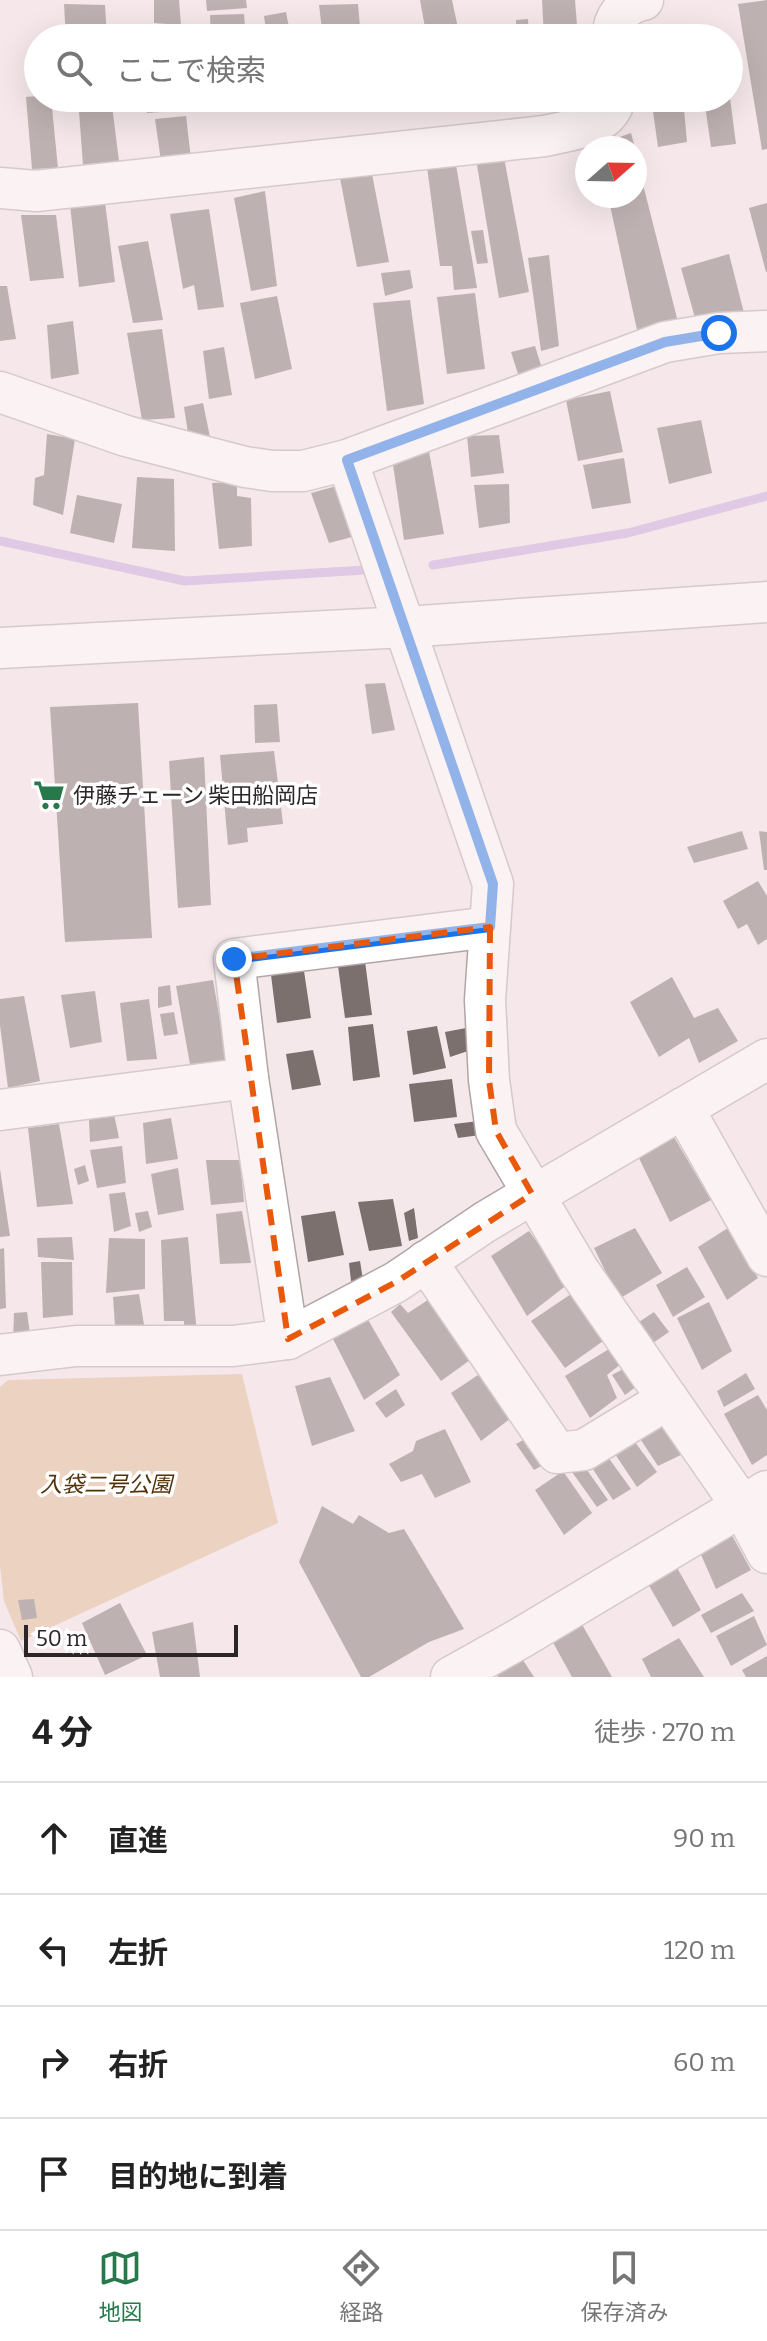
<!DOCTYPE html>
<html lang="ja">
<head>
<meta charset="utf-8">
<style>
	body { margin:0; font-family:Bitter,"Noto Sans JP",serif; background:#f6f6f6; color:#222 }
	.compass { position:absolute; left:575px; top:136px; width:72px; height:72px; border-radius:50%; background:#fff; box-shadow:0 8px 32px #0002; rotate:70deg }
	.scale { position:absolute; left:24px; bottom:20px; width:214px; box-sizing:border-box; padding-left:8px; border:4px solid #2b2627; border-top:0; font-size:22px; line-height:28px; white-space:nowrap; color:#2b2627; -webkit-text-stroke:6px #fff; paint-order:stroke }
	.stop { position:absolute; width:24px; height:24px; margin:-18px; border:6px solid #1a73e8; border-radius:50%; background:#fff }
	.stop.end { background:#1a73e8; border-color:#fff; box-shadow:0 2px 8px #0008 }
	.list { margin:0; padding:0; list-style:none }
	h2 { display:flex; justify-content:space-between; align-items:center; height:104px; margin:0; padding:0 32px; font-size:34px }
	h2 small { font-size:26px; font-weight:400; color:#767676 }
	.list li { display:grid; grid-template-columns:52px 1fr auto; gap:24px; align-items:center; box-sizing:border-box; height:112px; padding:0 32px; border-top:2px solid #e0e0e0 }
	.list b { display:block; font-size:30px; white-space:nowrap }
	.list em { font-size:26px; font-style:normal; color:#767676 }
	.icon { flex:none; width:44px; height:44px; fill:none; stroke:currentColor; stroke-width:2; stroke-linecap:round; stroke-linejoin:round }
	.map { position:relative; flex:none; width:767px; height:1677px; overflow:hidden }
	.search { position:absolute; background:#fff; box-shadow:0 8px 32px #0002; left:24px; right:24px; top:24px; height:88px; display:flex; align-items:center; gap:20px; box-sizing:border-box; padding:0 28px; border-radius:44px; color:#767676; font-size:30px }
	.sheet { height:552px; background:#fff }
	nav { display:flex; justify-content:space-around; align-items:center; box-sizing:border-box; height:112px; border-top:2px solid #e0e0e0; background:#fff; font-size:22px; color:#767676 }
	nav a { display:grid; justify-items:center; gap:4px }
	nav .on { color:#27784a }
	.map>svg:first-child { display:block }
	.green { fill:#e0b891 }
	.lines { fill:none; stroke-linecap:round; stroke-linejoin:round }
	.stream { stroke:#c3a5df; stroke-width:9 }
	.building { fill:#7b706d }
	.minor-casing { stroke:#b1a5a6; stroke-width:43 }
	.minor { stroke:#fff; stroke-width:40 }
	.route { stroke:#1a73e8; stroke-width:10 }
	.marked { fill:none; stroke:#e8590c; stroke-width:6; stroke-dasharray:16 10; stroke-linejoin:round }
	.labels { text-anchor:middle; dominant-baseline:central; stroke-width:7; stroke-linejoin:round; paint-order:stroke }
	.poi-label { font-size:22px; fill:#2b2627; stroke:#fff; text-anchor:start }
	.park-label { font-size:22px; font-style:italic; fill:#53320a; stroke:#fff }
</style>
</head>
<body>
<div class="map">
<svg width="767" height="1677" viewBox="0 0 767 1677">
	<rect width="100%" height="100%" fill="#f5e8ea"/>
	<path class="green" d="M242,1374L278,1523L21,1641L4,1601L0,1565V1387L8,1380Z"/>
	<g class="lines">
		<g class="stream">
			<path d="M0,541L185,581L365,570"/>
			<path d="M433,565L628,533L767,496"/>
		</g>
	</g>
	<g class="building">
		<path d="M154,0H179L181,25L154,23Z"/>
		<path d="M206,0H246L247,8L207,11Z"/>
		<path d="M420,0H452L458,28L426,33Z"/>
		<path d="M542,0H575L578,38H544Z"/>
		<path d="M767,0V149L762,150L738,4Z"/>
		<path d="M64,4L105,5L107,38H66Z"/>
		<path d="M358,4L361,38H323L319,5Z"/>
		<path d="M286,12L291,38H267L264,16Z"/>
		<path d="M244,14L246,38H211L210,15Z"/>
		<path d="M528,19L529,38H516V20Z"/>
		<path d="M140,26L178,30L179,38H141Z"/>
		<path d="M676,30L677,38H631L630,31Z"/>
		<path d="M38,96L51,98L58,168L32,169L26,97Z"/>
		<path d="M78,98H111L119,161L83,165Z"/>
		<path d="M146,98H185L187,110L147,113Z"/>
		<path d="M330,98H367L368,105L331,110Z"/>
		<path d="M426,98H471V100L427,107Z"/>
		<path d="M638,98H683L687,142L658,147L652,104L638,105Z"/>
		<path d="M704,98H730L736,144L711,147Z"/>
		<path d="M186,116L191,159L161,161L155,119Z"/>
		<path d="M631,133L635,148H598L597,145Z"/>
		<path d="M503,152L529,292L499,298L475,153Z"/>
		<path d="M635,153L678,322L637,330L608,196H635Z"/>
		<path d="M426,159H455L477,288L454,290L452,266H440Z"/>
		<path d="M372,174L389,262L357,267L340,178Z"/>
		<path d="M265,191L277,286L251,291L234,198Z"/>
		<path d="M105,202L115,282L79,287L70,205Z"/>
		<path d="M767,203V272H766L749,208Z"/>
		<path d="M209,209L224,307L198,310L194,285L183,289L170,214Z"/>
		<path d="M21,215H56L64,278L30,281Z"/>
		<path d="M483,230L488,263L477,264L471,231Z"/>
		<path d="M148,241L163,320L133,323L118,246Z"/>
		<path d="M729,254L744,313L697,325L681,268Z"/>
		<path d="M549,255L559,346L541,351L528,258Z"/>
		<path d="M410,270L413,288L385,296L381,273Z"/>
		<path d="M0,286H7L16,339L0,341Z"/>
		<path d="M475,293L485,369L447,374L437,297Z"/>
		<path d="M277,296L292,369L255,379L240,303Z"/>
		<path d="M410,300L424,404L387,411L373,303Z"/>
		<path d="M73,321L79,374L51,379L47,325Z"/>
		<path d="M162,329L175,418L142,420L127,333Z"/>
		<path d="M535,346L544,375L520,380L511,352Z"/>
		<path d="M224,347L232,395L209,399L203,351Z"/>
		<path d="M610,391L623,452L578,461L566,400Z"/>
		<path d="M203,403L211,442L190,446L184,407Z"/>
		<path d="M701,420L712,473L669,484L657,428Z"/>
		<path d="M47,434L75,439L63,515L33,505L35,478L44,475Z"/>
		<path d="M499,435L504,473L471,477L467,436Z"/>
		<path d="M428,446L444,534L404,540L391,451Z"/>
		<path d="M624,458L631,503L592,509L583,465Z"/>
		<path d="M137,477L174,479L175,551L132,548Z"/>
		<path d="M237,482V496L251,498L252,546L219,549L212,483Z"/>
		<path d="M509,484L510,523L479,528L474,485Z"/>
		<path d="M340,485L356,536L329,543L311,493Z"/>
		<path d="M77,495L122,504L114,543L70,533Z"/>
		<path d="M385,683L395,730L372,734L365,684Z"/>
		<path d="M138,703L152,938L65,942L50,707Z"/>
		<path d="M277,704L280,742L255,743L254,705Z"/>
		<path d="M274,751L283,824L247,828L248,842L228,845L220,755Z"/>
		<path d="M204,757L211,905L178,908L169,761Z"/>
		<path d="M742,831L748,849L694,863L687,847Z"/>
		<path d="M759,831L767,832V870H764Z"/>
		<path d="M758,881L767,896V939L758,945L747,924L738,929L723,901Z"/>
		<path d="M365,961L372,1015L345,1018L338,966Z"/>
		<path d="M304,971L311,1018L277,1023L271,975Z"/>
		<path d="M672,977L694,1018L718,1008L738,1041L699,1063L689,1038L659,1057L630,1002Z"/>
		<path d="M213,980L228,1067L191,1070L176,986Z"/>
		<path d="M170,985L172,1005L158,1008V987Z"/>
		<path d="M95,991L102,1042L70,1048L61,995Z"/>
		<path d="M24,996L40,1081L8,1088L0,1025V999Z"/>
		<path d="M149,999L157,1059L127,1061L120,1003Z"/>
		<path d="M174,1012L178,1034L164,1036L160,1014Z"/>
		<path d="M373,1024L380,1077L353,1081L348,1027Z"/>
		<path d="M437,1026L446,1068L413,1075L407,1031Z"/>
		<path d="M466,1028L468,1051L450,1057L445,1032Z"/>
		<path d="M313,1050L321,1085L292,1090L286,1054Z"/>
		<path d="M452,1079L457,1117L414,1122L409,1084Z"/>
		<path d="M114,1114L119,1138L90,1142L89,1120Z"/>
		<path d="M171,1118L178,1159L146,1164L143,1123Z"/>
		<path d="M479,1121L480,1135L458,1138L454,1124Z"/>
		<path d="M59,1124L73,1204L37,1207L28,1128Z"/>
		<path d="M671,1132L711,1200L670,1222L635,1150Z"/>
		<path d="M122,1146L126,1183L97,1188L90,1150Z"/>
		<path d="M206,1160H240L244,1202L211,1205Z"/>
		<path d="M85,1165L89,1181L78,1185L74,1169Z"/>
		<path d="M178,1168L184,1210L158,1215L151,1174Z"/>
		<path d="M0,1169L10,1236L0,1237Z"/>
		<path d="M125,1192L131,1226L114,1232L109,1194Z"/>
		<path d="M393,1199L402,1246L369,1251L358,1202Z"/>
		<path d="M414,1208L418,1238L409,1241L404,1213Z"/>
		<path d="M148,1211L152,1227L139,1232L135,1213Z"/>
		<path d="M242,1211L251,1263L220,1264L216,1214Z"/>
		<path d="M335,1211L344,1255L308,1262L301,1216Z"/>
		<path d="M635,1228L662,1273L619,1299L594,1248Z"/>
		<path d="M728,1228L758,1278L727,1300L698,1247Z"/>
		<path d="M529,1231L568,1284L527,1316L491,1256Z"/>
		<path d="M72,1237L74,1260L38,1257L37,1238Z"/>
		<path d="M188,1237L197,1334L184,1335V1321H164L161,1240Z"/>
		<path d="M109,1238L145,1239V1289L106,1293Z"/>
		<path d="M4,1248L6,1308L0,1309V1249Z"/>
		<path d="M360,1261L363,1280L351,1281L349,1263Z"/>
		<path d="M41,1262H72L73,1315L43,1318Z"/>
		<path d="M687,1267L705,1297L673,1317L656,1285Z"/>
		<path d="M574,1292L606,1339L565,1368L531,1321Z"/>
		<path d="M139,1294L146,1337L116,1340L113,1297Z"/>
		<path d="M434,1296L477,1355L441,1381L391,1312L400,1304L408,1313Z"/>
		<path d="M709,1302L732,1351L702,1370L677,1318Z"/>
		<path d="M27,1312L31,1342L13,1343L14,1313Z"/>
		<path d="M654,1312L669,1332L650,1345L636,1324Z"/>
		<path d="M367,1318L400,1375L364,1400L333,1339Z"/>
		<path d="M609,1349L621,1364L607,1375L617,1398L590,1418L565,1376Z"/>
		<path d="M625,1368L637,1386L625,1395L612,1375Z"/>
		<path d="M484,1371L516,1414L481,1441L451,1393Z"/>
		<path d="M746,1373L755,1389L724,1407L717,1391Z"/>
		<path d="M330,1377L355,1431L312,1446L295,1386Z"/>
		<path d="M396,1389L405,1405L386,1418L375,1403Z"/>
		<path d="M758,1395L767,1410V1455L752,1465L724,1414Z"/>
		<path d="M663,1420L685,1453L658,1466L639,1437Z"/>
		<path d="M445,1429L471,1482L435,1498L422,1474L401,1482L389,1464L413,1451L416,1441Z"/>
		<path d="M534,1434L552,1460L534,1470L516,1444Z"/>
		<path d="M632,1438L657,1472L637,1487L613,1451Z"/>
		<path d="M605,1453L631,1489L613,1500L589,1463Z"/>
		<path d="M578,1457L608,1500L597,1507L567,1465Z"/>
		<path d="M563,1471L592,1513L564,1535L535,1490Z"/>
		<path d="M322,1506L353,1524L359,1515L389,1533L404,1529L464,1629L429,1642L369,1677H361L299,1562Z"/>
		<path d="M728,1528L751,1570L716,1589L696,1543Z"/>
		<path d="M672,1559L701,1610L673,1627L644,1577Z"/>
		<path d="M742,1593L754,1611L711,1633L701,1615Z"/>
		<path d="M34,1599L37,1618L22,1620L18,1600Z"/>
		<path d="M120,1603L147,1655L105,1675L82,1623Z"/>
		<path d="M754,1616L767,1645L731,1666L716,1636Z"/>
		<path d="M580,1621L612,1677H572L550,1637Z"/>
		<path d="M193,1622L200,1677H160L152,1632Z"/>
		<path d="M679,1638L704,1677H651L642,1659Z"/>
		<path d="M519,1654L534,1677H498L493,1667Z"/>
		<path d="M767,1656V1677H746L742,1670Z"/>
	</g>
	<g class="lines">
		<defs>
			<g id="minor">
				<path d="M613,38C612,18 624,4 643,0"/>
				<path d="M0,188L36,191L545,136C571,129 609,129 615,98"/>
				<path d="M0,392L126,436L245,467L272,471H303L347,460L665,342L719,333L767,331"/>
				<path d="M347,460L493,884L485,1000L489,1080L496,1131L579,1271L742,1506L767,1553"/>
				<path d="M0,648L405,627L767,602"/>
				<path d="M683,1108L767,1256"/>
				<path d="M0,1110L248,1078"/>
				<path d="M426,1261L557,1453L584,1450L668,1399"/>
				<path d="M288,1339L248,1078L234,959L490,927"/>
				<path d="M0,1355L76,1346H233L288,1339L396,1282L485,1222L532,1194L542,1191L767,1059"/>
				<path d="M0,1650L12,1677"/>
				<path d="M451,1677L519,1639L767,1491"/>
			</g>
		</defs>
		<use href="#minor" class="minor-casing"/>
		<use href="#minor" class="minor"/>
	</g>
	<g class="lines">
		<path class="route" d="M234,959L490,927L493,884L347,460L665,342L719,333"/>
	</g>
	<path d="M0 0H767V1677H0ZM490,927L489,1080L496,1131L532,1194L396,1282L288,1339L234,959Z" fill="#f5e8ea" fill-opacity=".55" fill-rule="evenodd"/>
	<path class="marked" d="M490,927L489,1080L496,1131L532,1194L396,1282L288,1339L234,959Z"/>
	<defs>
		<symbol id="supermarket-bare" viewBox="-9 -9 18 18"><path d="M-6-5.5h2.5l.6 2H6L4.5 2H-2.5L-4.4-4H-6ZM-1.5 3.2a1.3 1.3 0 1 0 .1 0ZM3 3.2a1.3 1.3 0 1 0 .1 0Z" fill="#27784a" stroke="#fff" stroke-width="2.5" paint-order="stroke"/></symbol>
	</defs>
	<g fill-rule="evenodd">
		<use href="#supermarket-bare" x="27" y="773" width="44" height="44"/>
	</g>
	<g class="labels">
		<g class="poi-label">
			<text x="73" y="795">伊藤チェーン 柴田船岡店</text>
		</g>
		<g class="park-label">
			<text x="106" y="1484">入袋二号公園</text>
		</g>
	</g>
</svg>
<svg class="compass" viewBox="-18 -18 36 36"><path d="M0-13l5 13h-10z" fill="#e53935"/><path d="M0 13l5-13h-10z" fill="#767676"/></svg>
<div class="scale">50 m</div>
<div class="stop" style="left:719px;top:333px"></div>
<div class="stop end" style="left:234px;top:959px"></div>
<div class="search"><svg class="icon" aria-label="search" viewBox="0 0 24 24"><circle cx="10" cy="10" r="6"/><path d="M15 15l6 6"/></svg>ここで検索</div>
</div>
<section class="sheet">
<h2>4 分<small>徒歩 · 270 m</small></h2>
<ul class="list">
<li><svg class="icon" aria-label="ahead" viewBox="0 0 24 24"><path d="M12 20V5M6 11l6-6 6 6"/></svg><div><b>直進</b></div><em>90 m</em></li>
<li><svg class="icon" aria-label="left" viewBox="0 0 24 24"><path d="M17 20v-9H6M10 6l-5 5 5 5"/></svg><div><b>左折</b></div><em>120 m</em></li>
<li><svg class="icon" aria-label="right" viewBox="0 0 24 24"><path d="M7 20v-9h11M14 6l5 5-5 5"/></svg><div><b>右折</b></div><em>60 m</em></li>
<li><svg class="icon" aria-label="arrive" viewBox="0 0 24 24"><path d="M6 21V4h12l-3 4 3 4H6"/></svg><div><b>目的地に到着</b></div></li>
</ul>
</section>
<nav>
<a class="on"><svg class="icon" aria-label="map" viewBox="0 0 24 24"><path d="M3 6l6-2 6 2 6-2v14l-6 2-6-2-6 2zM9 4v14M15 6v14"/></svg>地図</a>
<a><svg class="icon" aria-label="directions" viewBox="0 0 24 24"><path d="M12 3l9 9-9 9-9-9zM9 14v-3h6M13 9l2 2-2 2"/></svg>経路</a>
<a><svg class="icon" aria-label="saved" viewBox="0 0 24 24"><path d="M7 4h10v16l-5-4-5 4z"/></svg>保存済み</a>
</nav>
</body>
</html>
